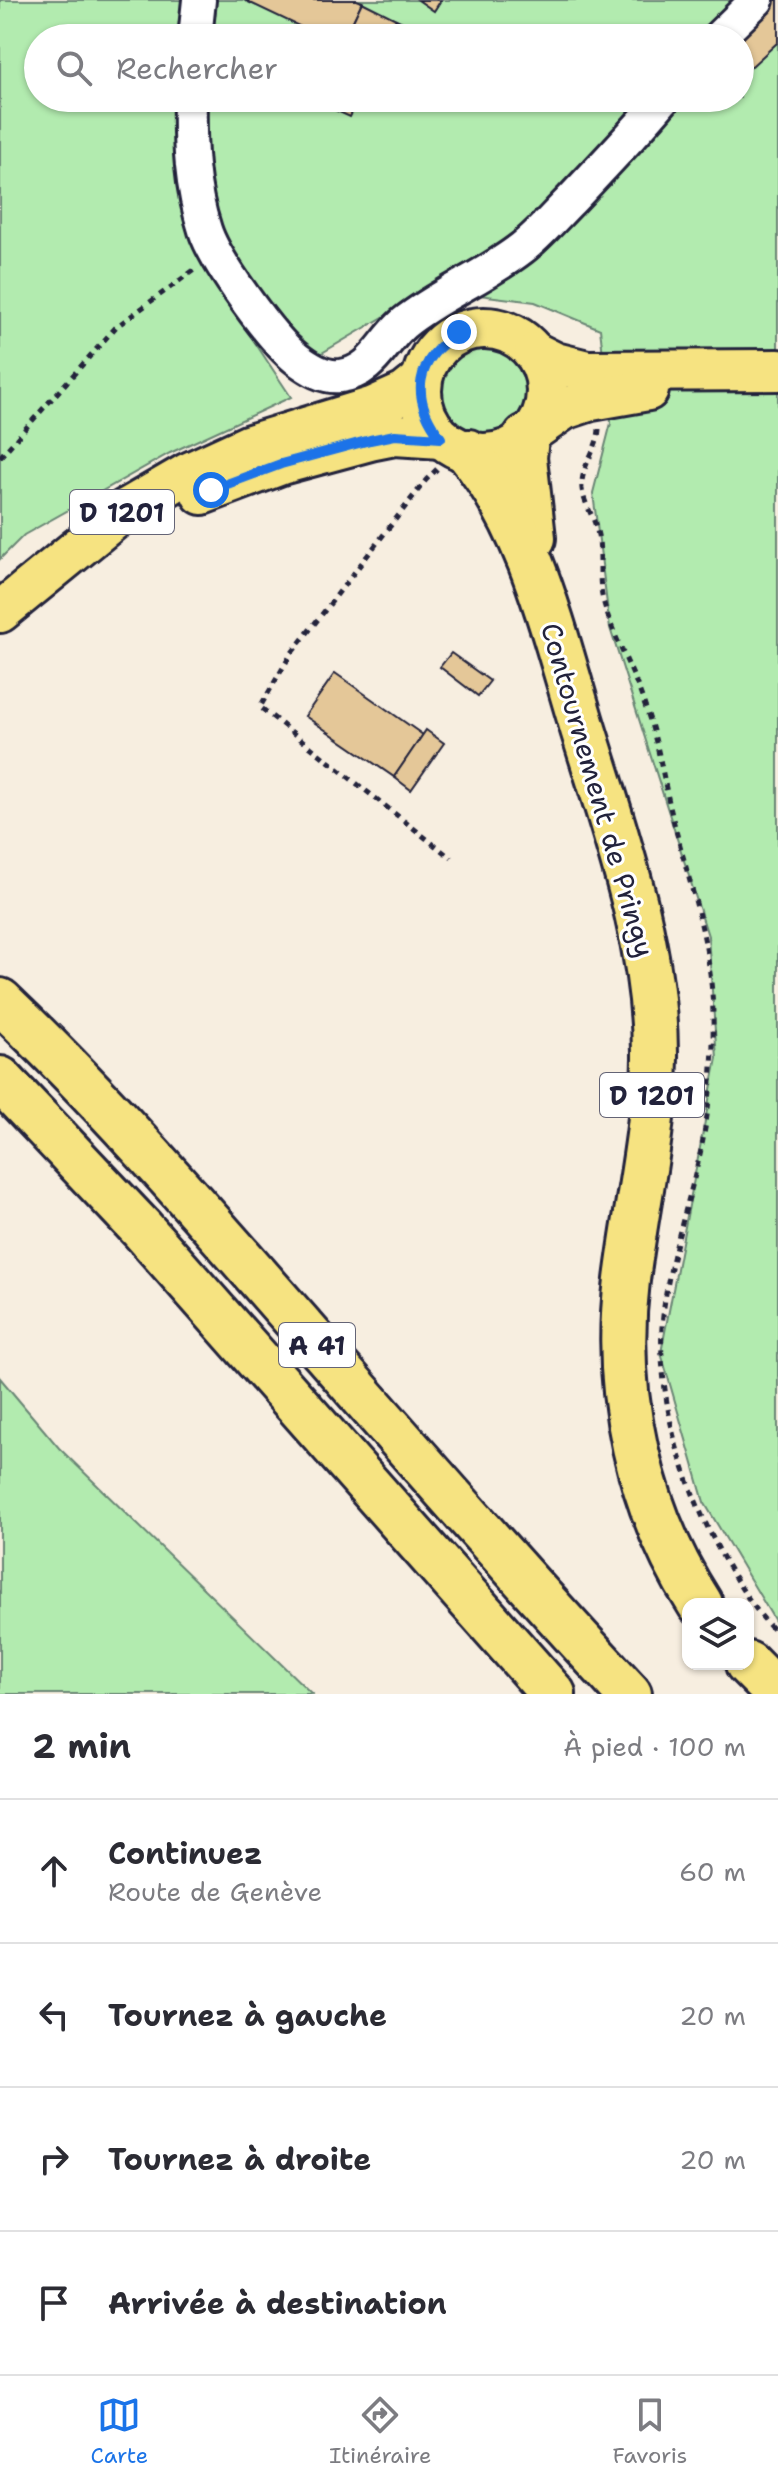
<!DOCTYPE html>
<html lang="fr">
<head>
<meta charset="utf-8">
<style>
	body { margin:0; font-family:"Shantell Sans",sans-serif; background:#f2f2f3; color:#2b2b33 }
	.controls { position:absolute; right:24px; bottom:24px; display:grid; overflow:hidden; border-radius:16px; box-shadow:0 2px 6px #0004 }
	.controls button { width:72px; height:72px; display:grid; place-items:center; padding:0; border:0; border-bottom:2px solid #e1e1e2; background:#fff; color:#2b2b33; font:40px sans-serif }
	.stop { position:absolute; width:24px; height:24px; margin:-18px; border:6px solid #1a73e8; border-radius:50%; background:#fff }
	.stop.end { background:#1a73e8; border-color:#fff; box-shadow:0 2px 8px #0008 }
	.list { margin:0; padding:0; list-style:none }
	h2 { display:flex; justify-content:space-between; align-items:center; height:104px; margin:0; padding:0 32px; font-size:34px }
	h2 small { font-size:26px; font-weight:400; color:#7c7c81 }
	.list li { display:grid; grid-template-columns:52px 1fr auto; gap:24px; align-items:center; box-sizing:border-box; height:144px; padding:0 32px; border-top:2px solid #e1e1e2 }
	.list b { display:block; font-size:30px; white-space:nowrap }
	.list p { margin:0; font-size:26px; white-space:nowrap; color:#7c7c81 }
	.list em { font-size:26px; font-style:normal; color:#7c7c81 }
	.icon { flex:none; width:44px; height:44px; fill:none; stroke:currentColor; stroke-width:2; stroke-linecap:round; stroke-linejoin:round }
	.map { position:relative; flex:none; width:778px; height:1694px; overflow:hidden }
	.search { position:absolute; background:#fff; box-shadow:0 2px 6px #0004; left:24px; right:24px; top:24px; height:88px; display:flex; align-items:center; gap:20px; box-sizing:border-box; padding:0 28px; border-radius:44px; color:#7c7c81; font-size:30px }
	.sheet { height:680px; background:#fff }
	nav { display:flex; justify-content:space-around; align-items:center; box-sizing:border-box; height:112px; border-top:2px solid #e1e1e2; background:#fff; font-size:22px; color:#7c7c81 }
	nav a { display:grid; justify-items:center; gap:4px }
	nav .on { color:#1a73e8 }
	.map>svg:first-child { display:block }
	.green { fill:#b2ebaf; stroke:#6a8675; stroke-width:2; fill-rule:evenodd }
	.building { fill:#e4c798; stroke:#22223b; stroke-width:2 }
	.lines { fill:none; stroke-linecap:round; stroke-linejoin:round }
	.minor-casing { stroke:#22223b; stroke-width:38 }
	.major-casing { stroke:#22223b; stroke-width:46 }
	.highway-casing { stroke:#22223b; stroke-width:50 }
	.path { stroke:#22223b; stroke-width:5; stroke-dasharray:6 6; stroke-linecap:butt }
	.minor { stroke:#fff; stroke-width:32 }
	.major { stroke:#f6e381; stroke-width:40 }
	.highway { stroke:#f6e381; stroke-width:44 }
	.route { stroke:#1a73e8; stroke-width:10 }
	.labels { text-anchor:middle; dominant-baseline:central; stroke-width:6; stroke-linejoin:round; paint-order:stroke }
	.shield { fill:#fff; stroke:#646476; stroke-width:2 }
	.shield-label { font-size:26px; font-weight:bold; fill:#22223b }
	.street-label { font-size:28px; fill:#22223b; stroke:#fff }
</style>
</head>
<body>
<div class="map">
<svg width="778" height="1694" viewBox="0 0 778 1694">
	<rect width="100%" height="100%" fill="#f7eee0"/>
	<filter id="ink" filterUnits="userSpaceOnUse"><feTurbulence type="fractalNoise" baseFrequency=".0125" numOctaves="2"/><feDisplacementMap in="SourceGraphic" scale="16" xChannelSelector="R" yChannelSelector="G"/><feConvolveMatrix kernelMatrix="1 2 1 2 8 2 1 2 1" color-interpolation-filters="sRGB"/></filter>
	<g filter="url(#ink)">
		<g class="green">
			<path d="M0,0H778V1626L704,1502L661,1353L717,1058L708,936L610,628L593,493L611,423L600,329L535,302L431,289L320,354L195,252L291,397L170,453L24,535L0,559ZM38,38H740V98H38Z"/>
			<circle cx="484" cy="392" r="43"/>
			<path d="M0,1378L59,1448L312,1694H0Z"/>
		</g>
		<g class="building">
			<path d="M244,0H357L362,2L345,38H324Z"/>
			<path d="M418,0H441L434,11Z"/>
			<path d="M769,0H778V42L740,77V38Z"/>
			<path d="M362,2L396,19L387,38H345Z"/>
			<path d="M396,19L411,26L405,38H387Z"/>
			<path d="M314,98H359L350,117L313,100Z"/>
			<path d="M451,653L490,681L478,696L440,667Z"/>
			<path d="M335,673L423,735L394,777L305,716Z"/>
			<path d="M426,730L444,743L411,790L394,777Z"/>
		</g>
		<g class="lines">
			<defs>
				<g id="minor">
					<path d="M195,38L199,0"/>
					<path d="M718,38L757,0"/>
					<path d="M190,98C189,143 191,187 205,230C215,261 271,339 297,359C309,368 324,378 340,376C373,372 382,342 404,323C440,294 485,277 522,248C539,235 554,217 570,201C602,167 634,134 664,98"/>
				</g>
				<g id="major">
					<circle cx="484" cy="391" r="63"/>
					<path d="M535,353L555,363L587,371L778,370"/>
					<path d="M534,430L564,409L591,400L648,390"/>
					<path d="M202,494L281,464L370,440L395,435L441,438"/>
					<path d="M0,612L125,510L187,474L250,445L374,407L405,393L421,380"/>
				</g>
				<g id="highway">
					<path d="M526,437L524,458L533,538"/>
					<path d="M468,452C532,530 554,634 583,729C616,836 656,945 655,1058C654,1133 636,1207 627,1280C613,1393 639,1509 700,1604"/>
					<path d="M0,1001C101,1097 193,1203 285,1308C399,1438 512,1568 629,1694"/>
					<path d="M0,1079L142,1229L553,1694"/>
					<path d="M748,1664L778,1694"/>
				</g>
			</defs>
			<use href="#minor" class="minor-casing"/>
			<use href="#major" class="major-casing"/>
			<use href="#highway" class="highway-casing"/>
			<g class="path">
				<path d="M463,317L501,329"/>
				<path d="M599,429C598,450 580,466 582,489C584,504 594,516 597,531C603,553 597,577 603,600C613,637 633,670 645,706C659,743 664,785 674,823C691,889 712,946 713,1015C714,1061 710,1109 700,1154C687,1211 666,1268 662,1327C660,1357 665,1399 672,1428C686,1493 732,1588 778,1635"/>
				<path d="M0,457L116,327L194,270"/>
				<path d="M437,469L426,480L291,654L260,707L451,858"/>
			</g>
			<use href="#minor" class="minor"/>
			<use href="#major" class="major"/>
			<use href="#highway" class="highway"/>
		</g>
	</g>
	<g class="lines" filter="url(#ink)">
		<path class="route" d="M211,490L281,464L370,440L395,435L441,438C409,397 415,360 459,332"/>
	</g>
	<g class="labels">
		<g class="shield">
			<rect x="70" y="490" width="104" height="44" rx="6"/>
			<rect x="600" y="1073" width="104" height="44" rx="6"/>
			<rect x="279" y="1323" width="76" height="44" rx="6"/>
		</g>
		<g class="shield-label">
			<text x="122" y="512">D 1201</text>
			<text x="652" y="1095">D 1201</text>
			<text x="317" y="1345">A 41</text>
		</g>
		<g class="street-label">
			<text transform="translate(598 790) rotate(74)">Contournement de Pringy</text>
		</g>
	</g>
</svg>
<div class="controls">
<button><svg class="icon" aria-label="layers" viewBox="0 0 24 24"><path d="M12 4l9 5-9 5-9-5zM3 14l9 5 9-5"/></svg></button>
</div>
<div class="stop" style="left:211px;top:490px"></div>
<div class="stop end" style="left:459px;top:332px"></div>
<div class="search"><svg class="icon" aria-label="search" viewBox="0 0 24 24"><circle cx="10" cy="10" r="6"/><path d="M15 15l6 6"/></svg>Rechercher</div>
</div>
<section class="sheet">
<h2>2 min<small>À pied · 100 m</small></h2>
<ul class="list">
<li><svg class="icon" aria-label="ahead" viewBox="0 0 24 24"><path d="M12 20V5M6 11l6-6 6 6"/></svg><div><b>Continuez</b><p>Route de Genève</p></div><em>60 m</em></li>
<li><svg class="icon" aria-label="left" viewBox="0 0 24 24"><path d="M17 20v-9H6M10 6l-5 5 5 5"/></svg><div><b>Tournez à gauche</b></div><em>20 m</em></li>
<li><svg class="icon" aria-label="right" viewBox="0 0 24 24"><path d="M7 20v-9h11M14 6l5 5-5 5"/></svg><div><b>Tournez à droite</b></div><em>20 m</em></li>
<li><svg class="icon" aria-label="arrive" viewBox="0 0 24 24"><path d="M6 21V4h12l-3 4 3 4H6"/></svg><div><b>Arrivée à destination</b></div></li>
</ul>
</section>
<nav>
<a class="on"><svg class="icon" aria-label="map" viewBox="0 0 24 24"><path d="M3 6l6-2 6 2 6-2v14l-6 2-6-2-6 2zM9 4v14M15 6v14"/></svg>Carte</a>
<a><svg class="icon" aria-label="directions" viewBox="0 0 24 24"><path d="M12 3l9 9-9 9-9-9zM9 14v-3h6M13 9l2 2-2 2"/></svg>Itinéraire</a>
<a><svg class="icon" aria-label="saved" viewBox="0 0 24 24"><path d="M7 4h10v16l-5-4-5 4z"/></svg>Favoris</a>
</nav>
</body>
</html>
